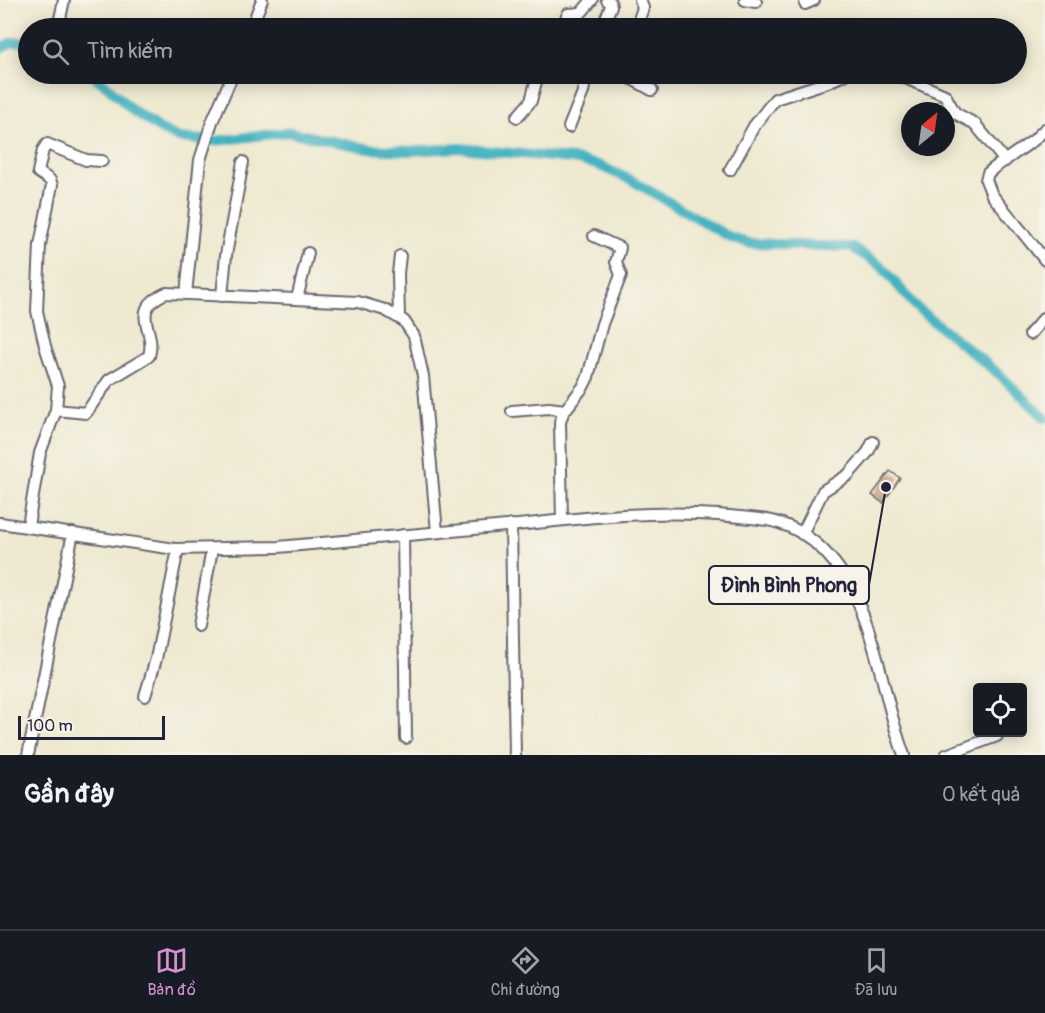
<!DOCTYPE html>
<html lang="vi">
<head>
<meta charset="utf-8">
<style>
	body { margin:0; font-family:Pangolin,sans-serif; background:#242831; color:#f1f3f6 }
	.controls { position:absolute; right:18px; bottom:18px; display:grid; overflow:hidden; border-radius:6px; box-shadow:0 3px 15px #0003 }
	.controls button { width:54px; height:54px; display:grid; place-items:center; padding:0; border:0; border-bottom:2px solid #363941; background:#171b24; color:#f1f3f6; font:30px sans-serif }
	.compass { position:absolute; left:901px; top:102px; width:54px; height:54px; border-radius:50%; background:#171b24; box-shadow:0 3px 15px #0003; rotate:29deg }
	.scale { position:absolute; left:18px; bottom:15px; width:147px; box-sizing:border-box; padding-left:6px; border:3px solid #22223b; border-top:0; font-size:16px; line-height:21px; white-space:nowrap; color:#22223b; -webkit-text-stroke:4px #f7f3e8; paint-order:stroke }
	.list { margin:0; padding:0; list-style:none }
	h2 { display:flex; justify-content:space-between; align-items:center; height:78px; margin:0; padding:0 24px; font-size:26px }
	h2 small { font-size:20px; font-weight:400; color:#9ea1a6 }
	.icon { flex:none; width:33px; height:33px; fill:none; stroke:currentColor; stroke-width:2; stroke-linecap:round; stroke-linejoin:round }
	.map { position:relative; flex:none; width:1045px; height:755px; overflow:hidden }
	.search { position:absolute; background:#171b24; box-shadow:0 3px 15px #0003; left:18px; right:18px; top:18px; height:66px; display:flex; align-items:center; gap:15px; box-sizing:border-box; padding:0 21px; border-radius:33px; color:#9ea1a6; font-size:22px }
	.sheet { height:174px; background:#171b24 }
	nav { display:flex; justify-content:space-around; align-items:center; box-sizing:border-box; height:84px; border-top:2px solid #363941; background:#171b24; font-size:16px; color:#9ea1a6 }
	nav a { display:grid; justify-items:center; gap:3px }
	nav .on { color:#d690ce }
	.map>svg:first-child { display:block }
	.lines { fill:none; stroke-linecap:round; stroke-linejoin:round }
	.canal { stroke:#44b2c1; stroke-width:10 }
	.building { fill:url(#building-cross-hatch) }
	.minor-casing { stroke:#69686f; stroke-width:14 }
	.minor { stroke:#fff; stroke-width:10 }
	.leader { fill:none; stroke:#22223b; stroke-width:2 }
	.callout-dot { fill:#22223b; stroke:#f7f3e8; stroke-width:2 }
	.callout { fill:#f7f3e8; stroke:#22223b; stroke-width:2 }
	.callout-label { font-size:20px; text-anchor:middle; font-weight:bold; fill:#22223b }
</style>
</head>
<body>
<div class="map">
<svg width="1045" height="755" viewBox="0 0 1045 755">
	<defs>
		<pattern id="building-cross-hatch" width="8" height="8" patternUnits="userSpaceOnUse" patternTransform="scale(1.5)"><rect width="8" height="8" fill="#c99c77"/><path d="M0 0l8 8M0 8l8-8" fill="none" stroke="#a37f63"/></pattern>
	</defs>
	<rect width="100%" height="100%" fill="#f7f3e8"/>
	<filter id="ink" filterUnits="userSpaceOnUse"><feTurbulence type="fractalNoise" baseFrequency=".0167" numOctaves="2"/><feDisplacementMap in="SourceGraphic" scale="12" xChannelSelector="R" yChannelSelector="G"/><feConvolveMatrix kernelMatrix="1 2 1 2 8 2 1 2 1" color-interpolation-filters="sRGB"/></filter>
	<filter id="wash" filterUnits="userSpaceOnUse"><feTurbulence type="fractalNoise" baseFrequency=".008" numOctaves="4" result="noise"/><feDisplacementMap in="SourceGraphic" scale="24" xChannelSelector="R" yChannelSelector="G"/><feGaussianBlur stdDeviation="1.35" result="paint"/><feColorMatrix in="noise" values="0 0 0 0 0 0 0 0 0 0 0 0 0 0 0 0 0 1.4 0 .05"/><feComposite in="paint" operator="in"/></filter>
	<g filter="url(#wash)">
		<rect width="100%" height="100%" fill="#eee9d0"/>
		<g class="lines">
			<g class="canal">
				<path d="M0,48L12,42H28"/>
				<path d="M90,74L107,86L133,111L160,129L179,138L215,141L289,132L370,149L410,151L460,148L572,159L598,165L631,180L731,238L749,243L851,247L881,266L918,309L999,374L1045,418"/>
			</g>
		</g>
		<g id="blocks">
			<path class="building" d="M890,471L900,478L883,503L872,495Z"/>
		</g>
	</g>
	<g filter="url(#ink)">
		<use href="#blocks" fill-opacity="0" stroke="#69686f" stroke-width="1.5"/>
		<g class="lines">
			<defs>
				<g id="minor">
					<path d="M745,0L756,2"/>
					<path d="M805,4L814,0"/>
					<path d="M58,28L64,0"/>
					<path d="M251,28L262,0"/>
					<path d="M562,28L568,14L581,13L592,0"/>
					<path d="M602,28L611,6L610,2L607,0"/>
					<path d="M636,28L643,8L640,0"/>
					<path d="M623,74L652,90"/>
					<path d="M896,74L945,95L955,113L975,124L1005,161"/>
					<path d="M517,117L531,101L538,74"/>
					<path d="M569,127L583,92L586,74"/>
					<path d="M1045,129L1034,140L994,168L988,173L986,180L992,195L1045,260"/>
					<path d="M730,170L754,126L775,99L828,82L846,74"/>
					<path d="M186,294L200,160L212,122L233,74"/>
					<path d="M222,296L226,255L243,162"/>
					<path d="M297,299L308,253"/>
					<path d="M399,318L398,273L400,256"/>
					<path d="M1030,334L1045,317"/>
					<path d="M56,410L86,413L109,380L149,356C157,328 127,311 166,293L358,302L385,310L404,321L414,336L423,376L437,532"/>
					<path d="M512,411L549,408L565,410"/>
					<path d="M562,520L560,422L563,413L583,387L588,377L602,324L621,275L616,262L620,248L594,236"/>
					<path d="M0,523L175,549L278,547C358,539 438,533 518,525C584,518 651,510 718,515C737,517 757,517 776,522C794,527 810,537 823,550C876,603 879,688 904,755"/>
					<path d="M511,525L515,755"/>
					<path d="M28,526L40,453L56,410L58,386L45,346L37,311L40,245L52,185L50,180L38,172L43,150L47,144L86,160L102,161"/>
					<path d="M802,534L823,491L848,475L868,452L873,442"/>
					<path d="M403,535L406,738"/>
					<path d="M198,626L212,549"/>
					<path d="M145,696L156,659L178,549"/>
					<path d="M28,755L73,533"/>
					<path d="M946,755L997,736"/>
				</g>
			</defs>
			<use href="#minor" class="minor-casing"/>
			<use href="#minor" class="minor"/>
		</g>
	</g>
	<path class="leader" d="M886 487L869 585"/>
	<circle class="callout-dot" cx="886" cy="487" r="6"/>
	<rect class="callout" x="709" y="566" width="160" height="38" rx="6"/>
	<g class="callout-label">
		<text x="789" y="592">Đình Bình Phong</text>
	</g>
</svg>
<div class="controls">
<button><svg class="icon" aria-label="locate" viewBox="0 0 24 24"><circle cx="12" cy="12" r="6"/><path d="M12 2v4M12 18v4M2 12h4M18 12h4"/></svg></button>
</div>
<svg class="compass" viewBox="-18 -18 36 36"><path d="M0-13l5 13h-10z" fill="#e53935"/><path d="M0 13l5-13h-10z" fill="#9ea1a6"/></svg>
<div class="scale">100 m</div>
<div class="search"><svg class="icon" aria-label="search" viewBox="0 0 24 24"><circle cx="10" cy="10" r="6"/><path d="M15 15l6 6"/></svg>Tìm kiếm</div>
</div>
<section class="sheet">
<h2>Gần đây<small>0 kết quả</small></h2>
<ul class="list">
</ul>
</section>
<nav>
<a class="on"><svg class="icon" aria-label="map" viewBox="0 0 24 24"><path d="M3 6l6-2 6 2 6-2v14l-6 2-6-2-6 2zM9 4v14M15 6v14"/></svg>Bản đồ</a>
<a><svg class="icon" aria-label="directions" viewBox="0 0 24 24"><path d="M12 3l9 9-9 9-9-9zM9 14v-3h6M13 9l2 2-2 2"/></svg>Chỉ đường</a>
<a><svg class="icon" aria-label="saved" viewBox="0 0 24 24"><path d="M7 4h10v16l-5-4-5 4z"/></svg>Đã lưu</a>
</nav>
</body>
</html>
